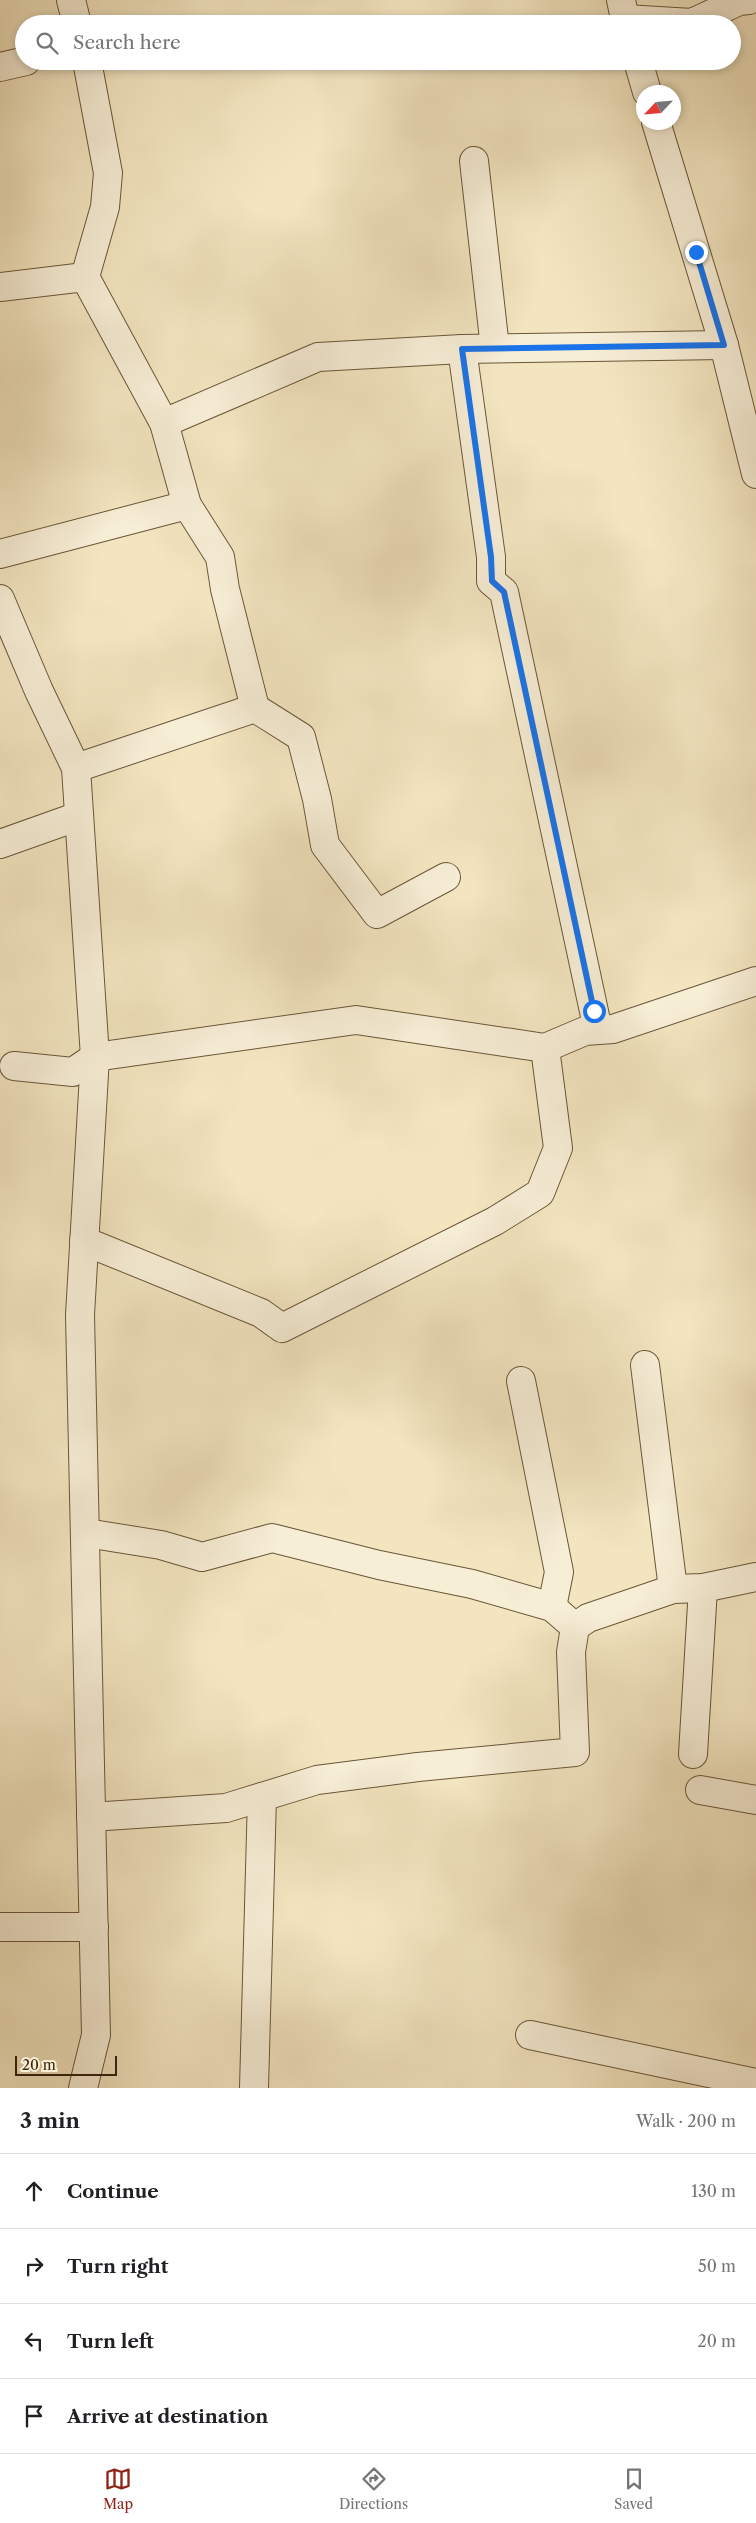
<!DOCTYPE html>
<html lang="en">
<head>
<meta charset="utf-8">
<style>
	body { margin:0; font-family:"Libre Caslon Text",serif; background:#f2f2f2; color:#202124 }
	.compass { position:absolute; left:636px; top:85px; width:45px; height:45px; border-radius:50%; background:#fff; box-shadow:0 2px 8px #0003; rotate:244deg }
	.scale { position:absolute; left:15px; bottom:12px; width:102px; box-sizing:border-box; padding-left:5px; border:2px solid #3e260b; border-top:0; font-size:14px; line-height:18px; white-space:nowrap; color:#3e260b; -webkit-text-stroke:4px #f7eed6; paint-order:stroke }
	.stop { position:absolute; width:15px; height:15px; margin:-11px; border:4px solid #1a73e8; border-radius:50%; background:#fff }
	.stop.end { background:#1a73e8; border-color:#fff; box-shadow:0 1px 5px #0008 }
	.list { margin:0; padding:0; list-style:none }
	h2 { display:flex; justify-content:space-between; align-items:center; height:65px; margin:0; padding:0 20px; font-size:21px }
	h2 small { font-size:16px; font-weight:400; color:#757577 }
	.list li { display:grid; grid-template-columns:32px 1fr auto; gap:15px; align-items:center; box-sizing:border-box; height:75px; padding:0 20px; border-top:1px solid #e0e0e0 }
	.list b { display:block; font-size:19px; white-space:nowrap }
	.list em { font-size:16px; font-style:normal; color:#757577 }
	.icon { flex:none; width:28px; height:28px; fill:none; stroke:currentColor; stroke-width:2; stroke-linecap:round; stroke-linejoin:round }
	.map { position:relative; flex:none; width:756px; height:2088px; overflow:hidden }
	.search { position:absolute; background:#fff; box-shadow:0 2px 8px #0003; left:15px; right:15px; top:15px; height:55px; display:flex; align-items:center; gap:12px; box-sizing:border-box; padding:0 18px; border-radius:28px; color:#757577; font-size:19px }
	.sheet { height:365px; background:#fff }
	nav { display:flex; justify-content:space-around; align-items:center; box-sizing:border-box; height:70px; border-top:1px solid #e0e0e0; background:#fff; font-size:14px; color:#757577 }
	nav a { display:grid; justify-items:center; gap:2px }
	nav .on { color:#8f2418 }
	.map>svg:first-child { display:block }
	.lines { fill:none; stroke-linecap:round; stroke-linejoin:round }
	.minor-casing { stroke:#6b5638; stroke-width:30 }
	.tertiary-casing { stroke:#6b5638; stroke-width:30 }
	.minor { stroke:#f7eed6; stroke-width:28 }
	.tertiary { stroke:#f7eed6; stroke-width:28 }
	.route { stroke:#1a73e8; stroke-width:6 }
</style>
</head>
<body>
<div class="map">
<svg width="756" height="2088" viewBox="0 0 756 2088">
	<rect width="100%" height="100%" fill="#f2e5c0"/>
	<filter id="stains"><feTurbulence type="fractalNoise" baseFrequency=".004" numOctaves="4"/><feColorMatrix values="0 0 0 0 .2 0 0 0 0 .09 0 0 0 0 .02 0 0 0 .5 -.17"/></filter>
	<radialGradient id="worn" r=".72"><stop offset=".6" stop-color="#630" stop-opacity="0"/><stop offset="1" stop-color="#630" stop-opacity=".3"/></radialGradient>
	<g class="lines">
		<defs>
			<g id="minor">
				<path d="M71,0L77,24"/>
				<path d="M625,19L692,23L739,1L749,0"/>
				<path d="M0,67L26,61"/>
				<path d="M474,161L495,348"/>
				<path d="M85,277L105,207L108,173L87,61"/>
				<path d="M0,287L85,277L164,423L187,505L220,557L225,589L255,708L301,737L317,799L325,845L377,914L446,877"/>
				<path d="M462,349L491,557V581L504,592L598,1030"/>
				<path d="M164,423L318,357L462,349L724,345"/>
				<path d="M0,554L187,505"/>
				<path d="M0,599L39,691L76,768L95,1057L80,1315L96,2035L83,2088"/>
				<path d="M76,768L255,708"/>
				<path d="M0,844L79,816"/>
				<path d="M14,1066L73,1072L95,1057L356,1020L545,1048L585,1031L613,1029L756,981"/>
				<path d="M84,1241L261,1313L282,1328L495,1221L540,1193L558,1148L545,1048"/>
				<path d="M645,1365L673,1589"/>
				<path d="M521,1381L559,1572L552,1607"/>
				<path d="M86,1533L161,1545L202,1557L272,1538L379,1565L472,1584L552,1607L575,1627"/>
				<path d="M693,1754L703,1588"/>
				<path d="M700,1790L756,1800"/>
				<path d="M91,1817L226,1808L317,1780L418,1767L575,1752L571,1652L575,1627L588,1618L673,1589L703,1588L756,1577"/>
				<path d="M0,1927H94"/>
				<path d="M530,2035L756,2083"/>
				<path d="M254,2088L262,1797"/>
			</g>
			<g id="tertiary">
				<path d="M621,0L626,24"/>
				<path d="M638,61L647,92"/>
				<path d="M656,122L724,345L756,474"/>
			</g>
		</defs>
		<use href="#minor" class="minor-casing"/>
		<use href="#tertiary" class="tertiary-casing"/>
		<use href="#minor" class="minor"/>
		<use href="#tertiary" class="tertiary"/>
	</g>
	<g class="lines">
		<path class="route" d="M594,1011L504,592L492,581L491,557L462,349L724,345L696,252"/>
	</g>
	<rect width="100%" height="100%" filter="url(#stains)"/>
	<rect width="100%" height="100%" fill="url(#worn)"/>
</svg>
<svg class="compass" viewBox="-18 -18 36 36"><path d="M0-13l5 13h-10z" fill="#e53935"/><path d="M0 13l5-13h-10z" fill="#757577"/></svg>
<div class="scale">20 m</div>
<div class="stop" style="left:594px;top:1011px"></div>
<div class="stop end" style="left:696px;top:252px"></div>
<div class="search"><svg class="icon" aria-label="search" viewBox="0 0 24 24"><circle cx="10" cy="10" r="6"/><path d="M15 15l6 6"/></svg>Search here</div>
</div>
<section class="sheet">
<h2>3 min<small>Walk · 200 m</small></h2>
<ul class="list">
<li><svg class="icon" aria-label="ahead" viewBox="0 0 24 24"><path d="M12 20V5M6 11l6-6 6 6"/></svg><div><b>Continue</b></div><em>130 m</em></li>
<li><svg class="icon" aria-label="right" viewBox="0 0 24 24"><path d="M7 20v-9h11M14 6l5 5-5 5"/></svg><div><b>Turn right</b></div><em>50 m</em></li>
<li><svg class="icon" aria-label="left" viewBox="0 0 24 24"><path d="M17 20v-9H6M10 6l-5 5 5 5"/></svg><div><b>Turn left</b></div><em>20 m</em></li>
<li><svg class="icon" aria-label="arrive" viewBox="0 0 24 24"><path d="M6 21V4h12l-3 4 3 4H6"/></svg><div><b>Arrive at destination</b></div></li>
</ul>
</section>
<nav>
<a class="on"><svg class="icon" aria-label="map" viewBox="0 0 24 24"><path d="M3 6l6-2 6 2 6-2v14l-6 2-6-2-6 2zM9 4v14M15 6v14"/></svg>Map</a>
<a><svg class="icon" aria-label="directions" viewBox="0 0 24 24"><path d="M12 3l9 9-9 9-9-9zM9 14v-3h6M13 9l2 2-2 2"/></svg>Directions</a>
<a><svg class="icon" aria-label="saved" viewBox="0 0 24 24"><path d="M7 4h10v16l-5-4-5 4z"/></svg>Saved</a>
</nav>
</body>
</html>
